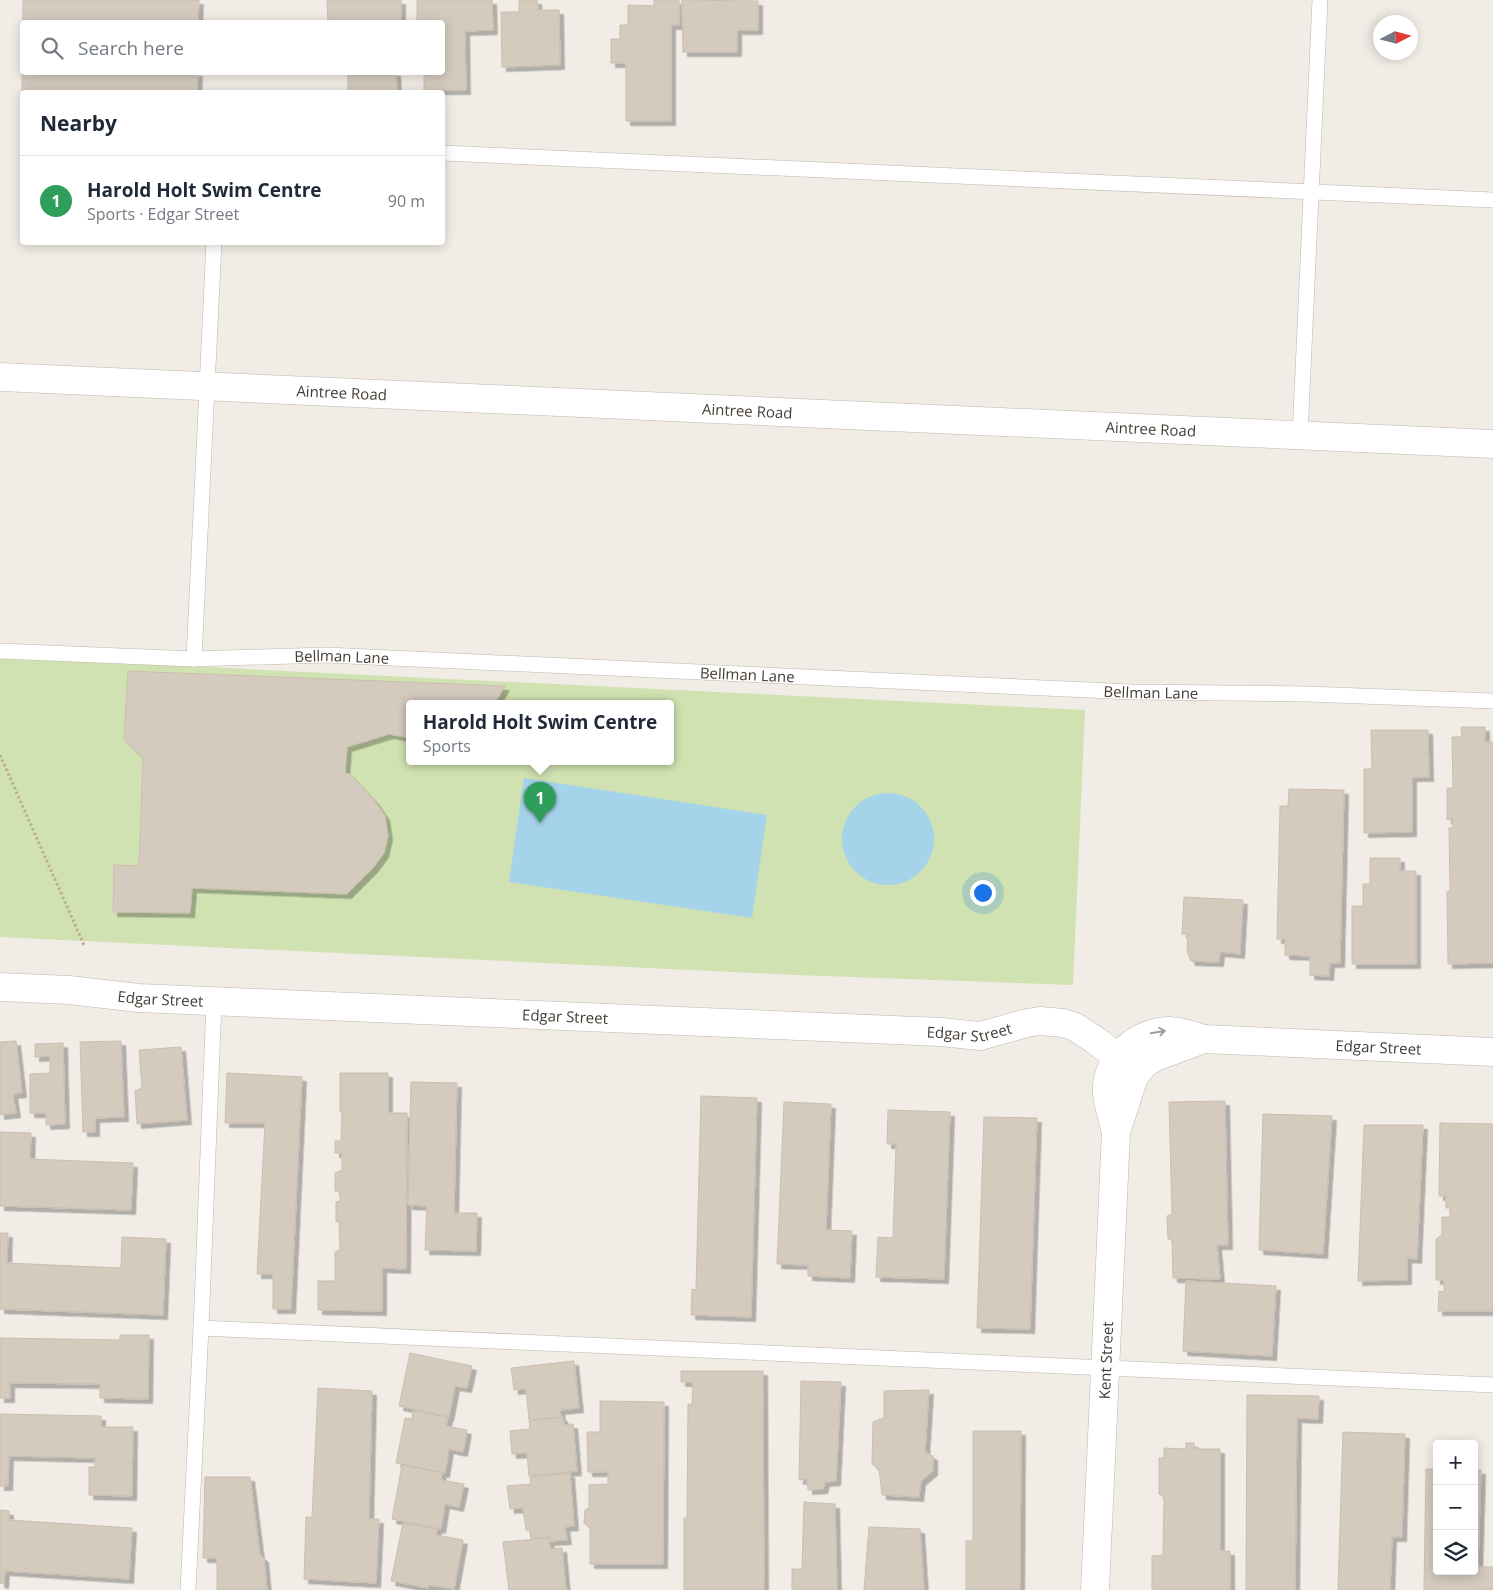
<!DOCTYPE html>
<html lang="en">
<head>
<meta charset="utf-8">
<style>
	body { margin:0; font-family:"Open Sans",sans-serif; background:#f2f2f3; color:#1f2937 }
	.controls { position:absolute; right:15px; bottom:15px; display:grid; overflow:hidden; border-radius:5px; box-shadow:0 2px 12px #0003 }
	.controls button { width:45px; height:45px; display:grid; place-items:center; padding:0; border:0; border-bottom:1px solid #e0e1e3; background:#fff; color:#1f2937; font:25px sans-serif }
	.compass { position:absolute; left:1373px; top:15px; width:45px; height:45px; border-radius:50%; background:#fff; box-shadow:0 2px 12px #0003; rotate:84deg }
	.you { position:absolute; left:982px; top:892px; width:18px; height:18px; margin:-12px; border:4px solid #fff; border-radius:50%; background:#1a73e8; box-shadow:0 0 0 8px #1a73e833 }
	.badge { display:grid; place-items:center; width:32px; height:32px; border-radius:50%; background:#e73225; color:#fff; font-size:16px; font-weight:700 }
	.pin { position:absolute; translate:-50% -41px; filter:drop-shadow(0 1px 2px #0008) }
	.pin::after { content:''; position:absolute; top:26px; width:18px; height:15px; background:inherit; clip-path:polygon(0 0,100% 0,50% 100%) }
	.popup { position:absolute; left:406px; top:700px; width:268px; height:65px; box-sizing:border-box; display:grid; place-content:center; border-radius:5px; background:#fff; filter:drop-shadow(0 1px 4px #0005); font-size:16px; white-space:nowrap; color:#747a83 }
	.popup b { font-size:19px; color:#1f2937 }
	.popup::after { content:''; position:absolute; left:50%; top:100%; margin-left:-10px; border:10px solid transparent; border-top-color:#fff }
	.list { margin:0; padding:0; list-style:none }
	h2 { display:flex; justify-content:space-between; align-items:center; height:65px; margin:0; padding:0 20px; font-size:21px }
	h2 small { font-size:16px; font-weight:400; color:#747a83 }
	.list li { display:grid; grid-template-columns:32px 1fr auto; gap:15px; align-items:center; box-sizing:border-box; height:90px; padding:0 20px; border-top:1px solid #e0e1e3 }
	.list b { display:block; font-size:19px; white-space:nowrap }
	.list p { margin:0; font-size:16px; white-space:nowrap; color:#747a83 }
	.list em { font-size:16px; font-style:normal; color:#747a83 }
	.icon { flex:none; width:28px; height:28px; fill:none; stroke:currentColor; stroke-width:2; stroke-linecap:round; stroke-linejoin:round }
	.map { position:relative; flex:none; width:1493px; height:1590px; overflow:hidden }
	.search { position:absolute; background:#fff; box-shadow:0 2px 12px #0003; left:20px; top:20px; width:425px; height:55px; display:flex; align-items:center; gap:12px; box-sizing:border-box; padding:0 18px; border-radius:5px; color:#747a83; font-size:19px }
	.panel { position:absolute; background:#fff; box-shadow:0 2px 12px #0003; left:20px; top:90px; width:425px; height:155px; border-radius:5px }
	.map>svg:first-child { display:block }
	.green { fill:#d0e2b1; fill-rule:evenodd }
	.water { fill:#a5d3e9 }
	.building { fill:#d4cabe; stroke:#cbbeaf; filter:url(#shadow) }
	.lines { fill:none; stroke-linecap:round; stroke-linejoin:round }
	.lane-casing { stroke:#beb6ab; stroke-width:16 }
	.street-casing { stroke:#beb6ab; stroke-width:29 }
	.path { stroke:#bcad9b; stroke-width:3; stroke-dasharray:2.5 2.5; stroke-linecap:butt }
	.lane { stroke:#fff; stroke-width:15 }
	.street { stroke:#fff; stroke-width:28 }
	.oneway { stroke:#a19e9a }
	.labels { text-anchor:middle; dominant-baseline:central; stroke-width:5; stroke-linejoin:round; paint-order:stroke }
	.street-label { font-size:15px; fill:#433c35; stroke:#fff }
</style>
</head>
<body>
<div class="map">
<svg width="1493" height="1590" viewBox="0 0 1493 1590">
	<defs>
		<filter id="shadow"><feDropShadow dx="4.5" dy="4.5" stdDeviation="0" flood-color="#0004"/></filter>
	</defs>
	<rect width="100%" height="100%" fill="#f1ece5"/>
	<path class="green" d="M0,657L1085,710L1073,985L797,975L0,937ZM410,704H670V762H410Z"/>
	<g class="water">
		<path d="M524,778L767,815L752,918L509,882Z"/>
		<circle cx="888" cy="839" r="46"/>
	</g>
	<g class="building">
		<path d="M23,0H199L198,22H22V72H198L197,92L22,91Z"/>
		<path d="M327,0H401V22H328Z"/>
		<path d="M417,0H492L493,30L465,31L466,90H424V72H442V22H417Z"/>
		<path d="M519,0H537L538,10H559L560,65L502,67L501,12H519Z"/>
		<path d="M654,0H679V25H671V121H626V63H611V39H620V25H628V5L654,6Z"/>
		<path d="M682,0L758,1V30H737V52H683Z"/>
		<path d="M348,72H396L397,92H348Z"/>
		<path d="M128,671L505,686L494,704H410V738L389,734L347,747L345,773L350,774L374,800L385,816L388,836L384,853L373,868L347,894L192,888L190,913L113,912L114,865L139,866L143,759L124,739Z"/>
		<path d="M1461,727H1485V742H1493V963L1448,964L1447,892L1450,891L1449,828H1453V819L1447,820V788H1453L1452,737H1462Z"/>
		<path d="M1371,730H1428L1429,777H1412V832L1364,833V769H1372Z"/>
		<path d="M1289,789L1344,790L1340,963H1330L1329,976L1310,975V956L1285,955V939H1277L1280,806H1288Z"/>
		<path d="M1370,858H1400V871H1416V964H1352V906H1363V884H1370Z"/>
		<path d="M1184,897L1243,900L1240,954L1220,952L1219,962L1191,961L1187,951L1188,934H1182Z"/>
		<path d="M16,1041L22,1093L13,1094L16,1113L0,1115V1042Z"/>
		<path d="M121,1041L124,1117L95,1118V1132H83L80,1042Z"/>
		<path d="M63,1043L65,1124L46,1125V1113H30V1074L50,1073V1056L35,1057V1044Z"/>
		<path d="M181,1047L187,1120L137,1124L135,1091L142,1088L139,1050Z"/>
		<path d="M227,1073L302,1077L291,1309H273V1274H257L265,1123H225Z"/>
		<path d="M340,1073H388V1113H407L406,1269L382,1268V1311L318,1310V1281H335V1252L340,1250L339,1221L336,1222V1202L340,1201V1191H335V1173L342,1170V1153H335V1141H341L342,1114H345L340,1112Z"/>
		<path d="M411,1082L457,1083L454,1213H477L476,1251L425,1250L427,1206L408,1205Z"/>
		<path d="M701,1096L757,1098L751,1317L691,1315L692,1289L696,1290Z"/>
		<path d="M1225,1101L1228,1245H1217L1220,1279L1173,1278L1172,1240L1168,1239L1167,1216L1172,1214L1169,1102Z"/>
		<path d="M784,1102L831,1104L826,1230L852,1231L850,1278L808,1276V1265L777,1264Z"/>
		<path d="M888,1110L950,1112L944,1279L876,1277L878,1237L893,1238L896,1144H887Z"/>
		<path d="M1263,1114L1332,1116L1323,1254L1259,1250Z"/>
		<path d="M984,1117L1037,1118L1030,1329L977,1328Z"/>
		<path d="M1440,1123L1493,1124V1311H1438L1439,1291L1444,1292V1280H1436V1239L1442,1235V1217H1450V1208H1446V1196H1439Z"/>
		<path d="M1364,1125H1423L1417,1259L1407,1258V1280L1358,1281Z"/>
		<path d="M0,1132L31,1133L30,1159L133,1163L131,1210L0,1206Z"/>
		<path d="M0,1233H8L7,1263L121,1268L122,1237L166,1239L163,1315L0,1309Z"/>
		<path d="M1186,1281L1276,1286L1272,1356L1183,1351Z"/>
		<path d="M120,1335H149L148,1399L100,1398V1384L10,1383V1398H0V1338L120,1340Z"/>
		<path d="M410,1353L472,1366L467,1388L455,1386L449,1417L399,1406Z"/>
		<path d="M574,1361L579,1408L560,1410L561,1417L529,1420L526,1389L514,1390L511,1368Z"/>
		<path d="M681,1371H763L764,1590H684V1518H687L688,1404L692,1405L693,1382H681Z"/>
		<path d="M801,1381L841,1382L836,1481L825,1482L823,1489L808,1490L807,1479L799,1480Z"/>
		<path d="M318,1388L372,1391L369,1519H379L376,1583L304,1579L306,1517H312Z"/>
		<path d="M929,1390L925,1452L933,1456V1471L921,1481L919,1497L882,1495L879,1469L872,1464L873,1422L884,1418V1391Z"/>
		<path d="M1247,1395L1319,1396L1318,1419L1297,1418L1295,1590H1246Z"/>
		<path d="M600,1401L664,1402L663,1564H590V1528L584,1523L585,1510L589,1508V1485L608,1484V1472H588L587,1432H600Z"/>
		<path d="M413,1411L448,1417L446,1426L467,1430L463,1452L449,1449L445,1473L396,1463L405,1418L412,1419Z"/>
		<path d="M0,1414L101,1416V1427H133L132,1496L89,1495V1467H95V1458L9,1456L8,1486H0Z"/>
		<path d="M563,1417L564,1425L573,1424L577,1471L529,1476L527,1453L512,1454L510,1431L530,1429L529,1421Z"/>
		<path d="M973,1431H1021L1020,1590H966V1541H973Z"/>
		<path d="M1343,1432L1405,1434L1402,1537H1392L1390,1590H1338Z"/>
		<path d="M1186,1443H1194V1449H1220V1551H1230V1590H1152V1556L1163,1555L1164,1497L1159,1494V1458H1164V1448L1186,1449Z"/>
		<path d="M402,1465L442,1473L441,1480L464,1484L459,1507L445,1504L441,1529L392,1519Z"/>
		<path d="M1426,1469H1437V1571H1474V1470H1481L1478,1567H1493V1590H1424Z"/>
		<path d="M570,1473L574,1526L565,1527L567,1540L550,1541V1537L531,1539L530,1530H526L523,1508L510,1509L507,1486L531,1484L530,1477Z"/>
		<path d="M205,1477H250L260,1555L264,1558L267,1590H217V1558H203Z"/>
		<path d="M804,1502L835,1504L837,1590H792V1569H802Z"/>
		<path d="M0,1510L9,1511V1520L132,1528L129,1579L5,1571L4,1584L0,1583Z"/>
		<path d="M403,1523L437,1529L436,1535L463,1540L454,1589L428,1585V1588L391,1581Z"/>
		<path d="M869,1527L920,1529L924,1590H864Z"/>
		<path d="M549,1538L550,1549L562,1548L566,1590H509L503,1542Z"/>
	</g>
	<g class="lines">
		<defs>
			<g id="lane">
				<path d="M442,153L1493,200"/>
				<path d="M1300,436L1320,0"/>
				<path id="s1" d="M0,651L194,659L326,655L1133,692L1308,694L1493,701"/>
				<path d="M194,659L214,242"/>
				<path d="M201,1328L1493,1385"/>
				<path d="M188,1590L201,1328L214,1002"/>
			</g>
			<g id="street">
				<path id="s2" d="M0,377L1493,444"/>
				<path id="s3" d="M0,987L69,990L139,998L941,1032L980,1036L1027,1023L1040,1021L1063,1023L1075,1027L1095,1040L1137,1072"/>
				<path id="s4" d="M1116,1132C1113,1120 1108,1106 1107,1094C1104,1060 1138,1030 1171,1031C1181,1031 1194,1036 1204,1039L1493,1052"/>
				<path id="s5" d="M1095,1590L1116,1132L1134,1077L1143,1065L1153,1058L1204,1039"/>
			</g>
		</defs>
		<use href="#lane" class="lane-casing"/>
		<use href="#street" class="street-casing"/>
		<path class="path" d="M0,755L84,945"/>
		<use href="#lane" class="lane"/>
		<use href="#street" class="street"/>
	</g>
	<defs><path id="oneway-shaft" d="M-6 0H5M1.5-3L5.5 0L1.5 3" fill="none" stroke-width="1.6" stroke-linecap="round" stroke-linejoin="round" transform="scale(1.25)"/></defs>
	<use class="oneway" href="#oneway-shaft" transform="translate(1158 1032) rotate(-10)"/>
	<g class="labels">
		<g class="street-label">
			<text stroke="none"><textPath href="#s2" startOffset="342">Aintree Road</textPath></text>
			<text stroke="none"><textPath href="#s2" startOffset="748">Aintree Road</textPath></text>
			<text stroke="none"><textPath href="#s2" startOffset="1152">Aintree Road</textPath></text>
			<text stroke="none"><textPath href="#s1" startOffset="342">Bellman Lane</textPath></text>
			<text stroke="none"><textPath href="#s1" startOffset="748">Bellman Lane</textPath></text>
			<text stroke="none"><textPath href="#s1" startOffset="1152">Bellman Lane</textPath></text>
			<text stroke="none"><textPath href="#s3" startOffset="161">Edgar Street</textPath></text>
			<text stroke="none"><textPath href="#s3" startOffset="566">Edgar Street</textPath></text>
			<text stroke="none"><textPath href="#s3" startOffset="971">Edgar Street</textPath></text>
			<text stroke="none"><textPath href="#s4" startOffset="348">Edgar Street</textPath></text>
			<text stroke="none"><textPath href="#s5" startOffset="230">Kent Street</textPath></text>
		</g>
	</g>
</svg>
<div class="controls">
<button>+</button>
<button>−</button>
<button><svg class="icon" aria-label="layers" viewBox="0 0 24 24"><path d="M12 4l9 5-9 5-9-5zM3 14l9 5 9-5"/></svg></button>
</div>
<svg class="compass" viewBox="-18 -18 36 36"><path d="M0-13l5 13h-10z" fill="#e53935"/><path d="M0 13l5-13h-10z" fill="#747a83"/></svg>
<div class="you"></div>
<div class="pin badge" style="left:540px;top:823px;background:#2e9e5b">1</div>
<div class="popup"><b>Harold Holt Swim Centre</b>Sports</div>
<div class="search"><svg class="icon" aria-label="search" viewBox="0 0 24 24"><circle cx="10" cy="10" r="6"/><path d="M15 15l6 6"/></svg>Search here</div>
<section class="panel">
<h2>Nearby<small></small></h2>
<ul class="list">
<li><span class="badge" style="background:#2e9e5b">1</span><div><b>Harold Holt Swim Centre</b><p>Sports · Edgar Street</p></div><em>90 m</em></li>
</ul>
</section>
</div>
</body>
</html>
